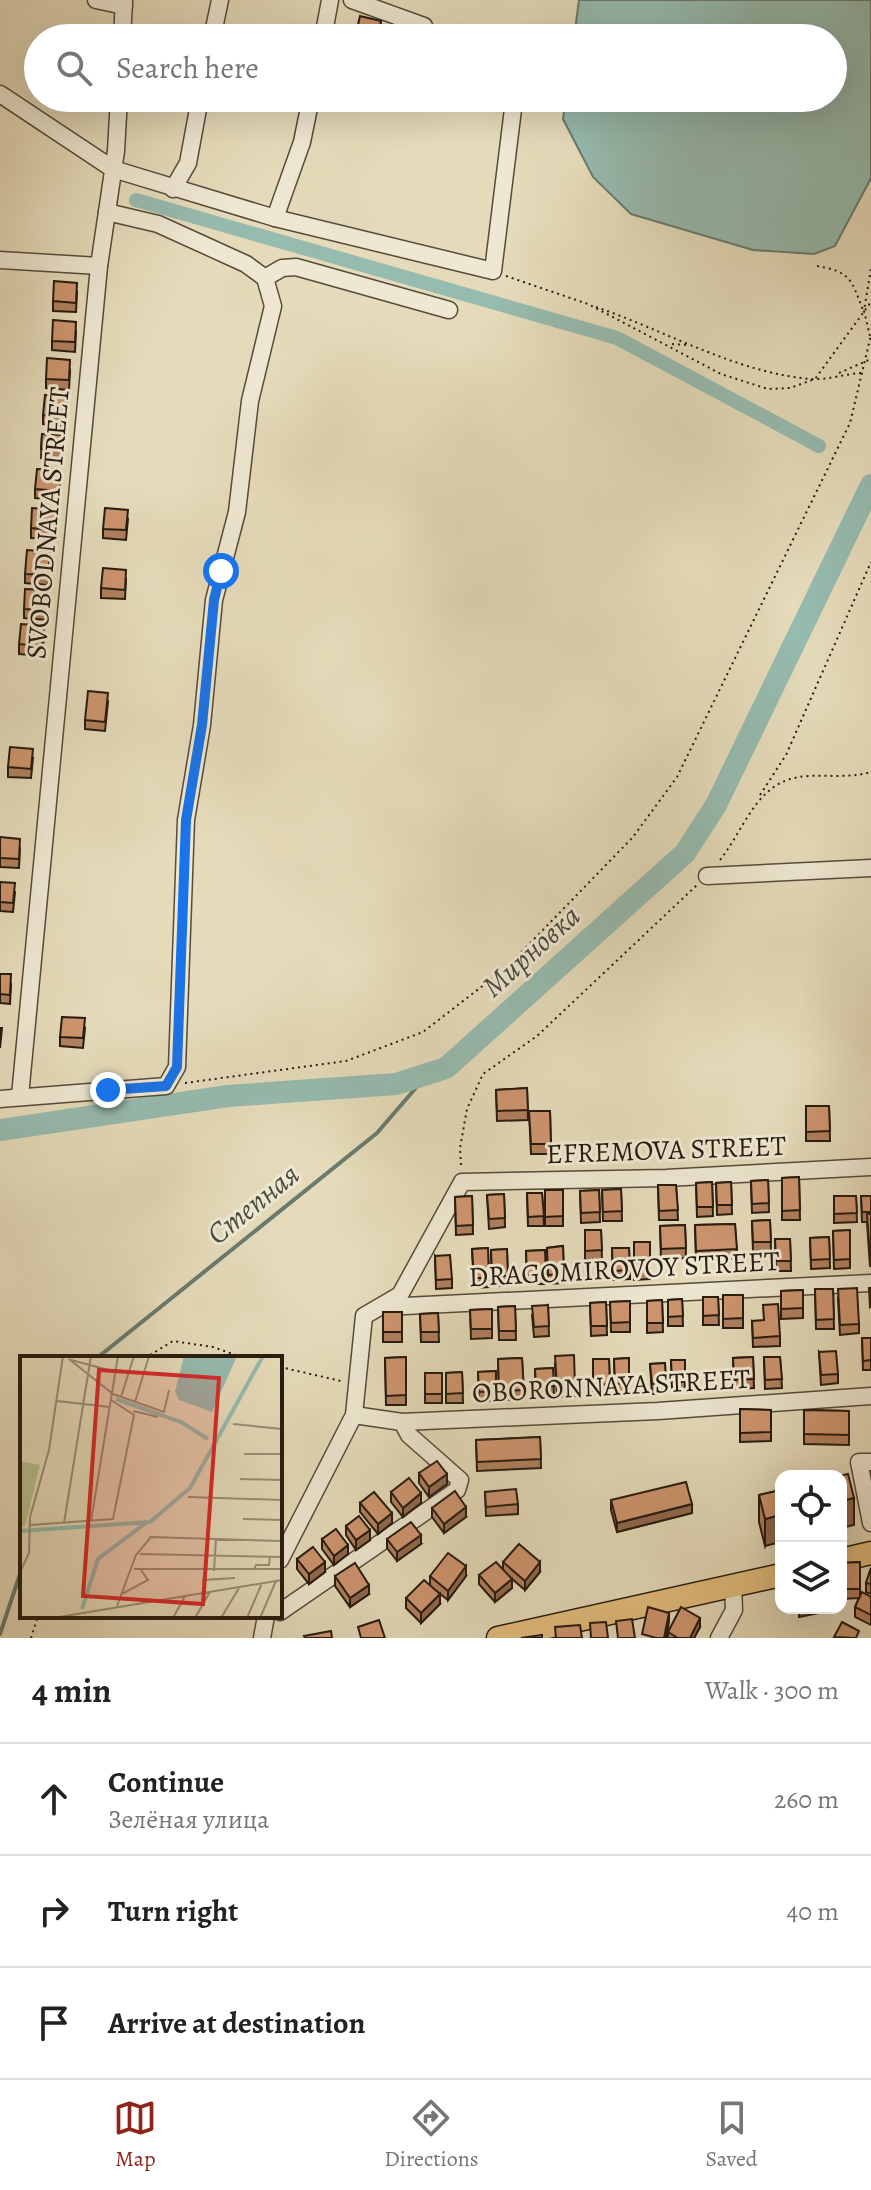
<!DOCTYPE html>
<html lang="en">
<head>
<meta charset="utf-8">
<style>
	body { margin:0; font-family:Alegreya,serif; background:#f6f6f6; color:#222 }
	.controls { position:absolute; right:24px; bottom:24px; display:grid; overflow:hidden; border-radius:16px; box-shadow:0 8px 32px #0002 }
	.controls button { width:72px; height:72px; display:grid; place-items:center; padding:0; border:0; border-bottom:2px solid #e0e0e0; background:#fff; color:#222; font:40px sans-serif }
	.stop { position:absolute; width:24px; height:24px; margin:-18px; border:6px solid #1a73e8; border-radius:50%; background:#fff }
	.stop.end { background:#1a73e8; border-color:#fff; box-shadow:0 2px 8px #0008 }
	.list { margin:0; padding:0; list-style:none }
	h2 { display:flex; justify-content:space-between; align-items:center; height:104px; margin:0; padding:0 32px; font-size:34px }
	h2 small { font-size:26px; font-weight:400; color:#767676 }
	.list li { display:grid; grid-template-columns:52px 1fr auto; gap:24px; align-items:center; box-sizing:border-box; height:112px; padding:0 32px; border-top:2px solid #e0e0e0 }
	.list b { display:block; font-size:30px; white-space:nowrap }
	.list p { margin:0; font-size:26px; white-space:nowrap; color:#767676 }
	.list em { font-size:26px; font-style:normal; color:#767676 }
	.icon { flex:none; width:44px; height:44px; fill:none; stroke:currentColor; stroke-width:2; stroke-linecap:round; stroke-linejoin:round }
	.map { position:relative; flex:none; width:871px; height:1638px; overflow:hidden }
	.search { position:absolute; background:#fff; box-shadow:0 8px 32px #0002; left:24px; right:24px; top:24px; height:88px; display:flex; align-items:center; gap:20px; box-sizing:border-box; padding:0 28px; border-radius:44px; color:#767676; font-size:30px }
	.sheet { height:440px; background:#fff }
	nav { display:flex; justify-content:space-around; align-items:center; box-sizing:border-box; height:112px; border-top:2px solid #e0e0e0; background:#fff; font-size:22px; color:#767676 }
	nav a { display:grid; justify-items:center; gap:4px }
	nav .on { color:#8f2418 }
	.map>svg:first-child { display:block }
	.water { fill:#96bbaf; stroke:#697b6f; stroke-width:2 }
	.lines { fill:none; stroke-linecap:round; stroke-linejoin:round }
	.stream { stroke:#697b6f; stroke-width:4 }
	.canal { stroke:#96bbaf; stroke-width:14 }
	.river { stroke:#96bbaf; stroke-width:22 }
	.minor-casing { stroke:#564b3a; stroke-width:19 }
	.highway-casing { stroke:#261b0f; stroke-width:25 }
	.path { stroke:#261b0f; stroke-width:2; stroke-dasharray:2 4; stroke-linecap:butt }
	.minor { stroke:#eee8d2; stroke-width:16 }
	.highway { stroke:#e2be7d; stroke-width:22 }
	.wall { fill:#b1805f; stroke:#261b0f; stroke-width:2 }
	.shaded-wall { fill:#90684e; stroke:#261b0f; stroke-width:2 }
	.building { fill:#ce956f; stroke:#261b0f; stroke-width:2 }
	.route { stroke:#1a73e8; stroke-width:10 }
	.labels { text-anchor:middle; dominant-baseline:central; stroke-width:6; stroke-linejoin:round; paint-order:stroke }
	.street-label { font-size:28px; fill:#261b0f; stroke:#eee8d2 }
	.water-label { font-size:30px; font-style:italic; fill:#484b3f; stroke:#eee8d2 }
	.inset-river { fill:none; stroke:#96bbaf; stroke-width:4 }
	.inset-road { fill:none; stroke:#998e76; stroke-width:2 }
	.view { fill:#d62828; fill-opacity:0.15; stroke:#d62828; stroke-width:4 }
	.inset-edge { fill:none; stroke:#261b0f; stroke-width:4 }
</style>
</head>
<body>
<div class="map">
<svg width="871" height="1638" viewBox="0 0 871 1638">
	<rect width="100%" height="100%" fill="#e5dbba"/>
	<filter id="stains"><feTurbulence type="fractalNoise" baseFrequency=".0025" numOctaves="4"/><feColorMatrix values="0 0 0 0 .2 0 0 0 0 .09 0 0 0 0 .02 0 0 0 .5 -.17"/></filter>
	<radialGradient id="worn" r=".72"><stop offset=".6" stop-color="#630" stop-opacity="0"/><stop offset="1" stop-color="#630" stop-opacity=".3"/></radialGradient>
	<path class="water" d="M579,0H871V178L835,246L814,254L753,250L631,214L593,177L563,119L566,98H833V38H574Z"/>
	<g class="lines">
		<g class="stream">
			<path d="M97,1358L377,1133L427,1075"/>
			<path d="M0,1634L22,1568"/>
		</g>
		<path class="canal" d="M136,200L617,338L819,446"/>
		<path class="river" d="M0,1130L228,1096L396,1084L446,1068L685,853L716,805L871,485"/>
		<defs>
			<g id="minor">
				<path d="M96,0L124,6"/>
				<path d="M352,0L424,26L428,38"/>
				<path d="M122,38L124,0"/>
				<path d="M212,38L220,0"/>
				<path d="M323,38L330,0"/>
				<path d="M0,94L113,169L275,218L493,271L513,109"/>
				<path d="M173,189L188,163L200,98"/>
				<path d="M275,218L302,142L311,98"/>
				<path d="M0,260L99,266"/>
				<path d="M265,278L282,268L296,267L449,310"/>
				<path d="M707,876L871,868"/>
				<path d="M20,1096L99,266L116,151L119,98"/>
				<path d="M0,1099L166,1086L177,1067L186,820L202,725L214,600L237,512L250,401L273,306L265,278L246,264L158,224L107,212"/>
				<path d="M385,1307L871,1283"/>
				<path d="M354,1415L402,1422L658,1411L871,1396"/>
				<path d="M871,1462H859L871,1523"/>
				<path d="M280,1560L354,1415L364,1316L400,1295L462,1182L666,1178L871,1167"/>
				<path d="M280,1612L457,1490L460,1480L409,1435L402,1422"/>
				<path d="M262,1638L266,1616"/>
				<path d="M719,1638L734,1610L733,1586"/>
			</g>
			<g id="highway">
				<path d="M841,1560L871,1553"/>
				<path d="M498,1638L781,1575"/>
			</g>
		</defs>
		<use href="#minor" class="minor-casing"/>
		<use href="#highway" class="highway-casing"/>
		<g class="path">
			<path d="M817,266C851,272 851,279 863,310"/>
			<path d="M506,276L588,304L721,374L768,389L790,388L815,379L871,302"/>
			<path d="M596,307C664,330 739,374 812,379C827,380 845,374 861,373"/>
			<path d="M870,336L864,311L871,268"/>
			<path d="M672,344L686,345"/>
			<path d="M839,373L871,359"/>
			<path d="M760,795L786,755L871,562"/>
			<path d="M720,860C748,824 757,778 809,776C830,775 851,778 871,772"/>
			<path d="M185,1083L346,1061L423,1032L507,967L633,837L677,777L850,423L871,335"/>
			<path d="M461,1165L460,1148L467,1109L483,1074L537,1036L697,885"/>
			<path d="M145,1358L173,1341L213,1347L244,1358"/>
			<path d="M280,1367L341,1381"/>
			<path d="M31,1638L38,1616"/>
		</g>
		<use href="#minor" class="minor"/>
		<use href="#highway" class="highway"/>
	</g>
	<g class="wall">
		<path d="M351,98H367L366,101Z"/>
		<path d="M77,292L76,312L53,311V301Z"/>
		<path d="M76,331L75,352L52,350V341Z"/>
		<path d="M70,370L69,390L46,388V379Z"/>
		<path d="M68,406L66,426L43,424V415Z"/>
		<path d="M42,434L64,435L63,459L41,458Z"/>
		<path d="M60,480L59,500L35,498V489Z"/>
		<path d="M55,519L54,539L31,538V528Z"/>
		<path d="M128,519L126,540L103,538V529Z"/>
		<path d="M50,561L48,585L25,583V574Z"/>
		<path d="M126,579L125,599L101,598V588Z"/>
		<path d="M48,600L47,620L24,618V609Z"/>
		<path d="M44,635L42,656L19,654V644Z"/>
		<path d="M108,702L105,731L85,729V720Z"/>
		<path d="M33,758L31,778L8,777V767Z"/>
		<path d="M0,837L20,848L19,868L0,867Z"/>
		<path d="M0,882L15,892L13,912L0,911Z"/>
		<path d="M0,974L11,984L10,1004L0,1003Z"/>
		<path d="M85,1028L83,1048L60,1046V1037Z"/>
		<path d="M527,1088L528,1120L497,1121L496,1090Z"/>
		<path d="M806,1106H829L830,1141H806Z"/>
		<path d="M529,1111H550L551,1154H531Z"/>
		<path d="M799,1177L800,1220H782V1178Z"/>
		<path d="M768,1180L769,1212L752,1213L751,1181Z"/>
		<path d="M712,1182L713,1216L697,1217L696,1183Z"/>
		<path d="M731,1182L732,1214L717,1215L716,1183Z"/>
		<path d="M658,1185H676L678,1220H659Z"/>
		<path d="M621,1189L622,1221H603L602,1190Z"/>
		<rect x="545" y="1190" width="18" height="36"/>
		<path d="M599,1190L600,1222L581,1223L580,1191Z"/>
		<path d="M527,1193H542L544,1226H528Z"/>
		<path d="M504,1194L505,1227L489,1229L487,1195Z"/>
		<path d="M472,1196L473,1234L456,1235L455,1197Z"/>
		<path d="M834,1196H856L857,1222L834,1223Z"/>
		<path d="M861,1196H871V1266H870L867,1222H862Z"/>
		<path d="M770,1220L771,1251H753L752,1221Z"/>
		<path d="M735,1224L737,1258L696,1260L695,1225Z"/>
		<path d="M685,1225L686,1258L661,1259L660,1226Z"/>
		<path d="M585,1230H601L602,1260H585Z"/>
		<path d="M850,1230V1268L834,1269L833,1231Z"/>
		<path d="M829,1237L830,1268L811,1269L810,1238Z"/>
		<path d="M775,1239H790L791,1271H776Z"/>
		<path d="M634,1242H650V1279L634,1280Z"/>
		<path d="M563,1246L564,1283L548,1284L547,1248Z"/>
		<path d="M488,1248L489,1287L474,1288L472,1249Z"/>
		<path d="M612,1248H629L630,1279L613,1280Z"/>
		<path d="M507,1249L508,1286H492L491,1250Z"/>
		<path d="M545,1250L546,1284H527L526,1251Z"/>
		<path d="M435,1256L452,1279V1288L436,1289Z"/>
		<path d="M815,1289H833L834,1329H816Z"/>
		<path d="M803,1290V1318L781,1319V1291Z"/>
		<rect x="723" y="1295" width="20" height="33"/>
		<path d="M703,1297H718L719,1325H703Z"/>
		<path d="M682,1299L683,1326H668V1300Z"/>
		<path d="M838,1299L859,1324V1333L840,1335Z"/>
		<path d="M662,1300L663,1332L647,1333V1301Z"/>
		<path d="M630,1301V1332H611L610,1302Z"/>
		<path d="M606,1302L607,1335L591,1336L590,1303Z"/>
		<path d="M548,1305L549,1336L534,1337L532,1315Z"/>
		<path d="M515,1306L516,1340H499L498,1307Z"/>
		<path d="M492,1309V1338L471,1339L470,1310Z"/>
		<rect x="383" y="1312" width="19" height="30"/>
		<path d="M438,1313L439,1342H421L420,1314Z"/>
		<path d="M752,1321L780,1336V1346L753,1347Z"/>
		<path d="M862,1338H871V1370H863Z"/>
		<path d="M819,1352L838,1374V1383L821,1385Z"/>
		<path d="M406,1357V1405H386L385,1358Z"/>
		<path d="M753,1357L754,1388L734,1389L733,1358Z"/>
		<path d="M764,1357H780L782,1388L765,1389Z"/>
		<path d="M522,1358L524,1399L499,1400L498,1359Z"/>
		<path d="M629,1358V1393H615L614,1359Z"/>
		<path d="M593,1359H609L610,1394H593Z"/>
		<path d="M671,1360H685V1391H672Z"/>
		<path d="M665,1363L666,1393L652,1394L650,1364Z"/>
		<path d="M555,1365L575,1386V1396L557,1397Z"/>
		<path d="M553,1368L554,1396H536L535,1369Z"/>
		<path d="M496,1371V1401H479L478,1372Z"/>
		<path d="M462,1372L463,1403H446V1373Z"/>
		<rect x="425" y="1373" width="17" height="30"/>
		<path d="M740,1409L771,1410V1441L740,1442Z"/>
		<path d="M804,1410L849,1411V1445L804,1444Z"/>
		<path d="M540,1437L541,1468L477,1471L476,1440Z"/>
		<path d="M419,1473L447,1484L429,1497L419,1483Z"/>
		<path d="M781,1490L765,1546L759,1522V1495Z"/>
		<path d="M391,1492L421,1503L403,1517L391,1502Z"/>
		<path d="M485,1492L518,1504V1514L486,1516Z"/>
		<path d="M611,1500L692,1513L617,1532L611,1510Z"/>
		<path d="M360,1503L392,1523L378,1534L360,1512Z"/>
		<path d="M432,1508L466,1517L444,1533L432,1517Z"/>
		<path d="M346,1526L370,1540L356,1550L346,1535Z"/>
		<path d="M322,1539L348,1554L334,1565L322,1549Z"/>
		<path d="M387,1539L421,1544L397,1561L387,1548Z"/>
		<path d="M297,1559L325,1572L309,1584L297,1569Z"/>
		<path d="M503,1562L540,1572L525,1590L512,1579V1588L495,1602L479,1584V1575L503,1569Z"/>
		<path d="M860,1562V1597H871V1625L855,1617V1607L859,1598L841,1599V1563Z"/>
		<path d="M871,1568V1594L866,1592V1583Z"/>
		<path d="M335,1576L369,1594L350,1607L335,1586Z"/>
		<path d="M430,1576H466L448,1600L430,1586Z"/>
		<path d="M406,1598L440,1604L421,1623L406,1608Z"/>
		<path d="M700,1627L694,1638H668V1632Z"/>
	</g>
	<g class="shaded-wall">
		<path d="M381,21L380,38H377Z"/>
		<path d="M447,1474V1484L429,1497V1487Z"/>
		<path d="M421,1493V1503L403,1517V1508Z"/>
		<path d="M854,1498V1525L841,1528V1501Z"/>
		<path d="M692,1504V1513L617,1532V1523Z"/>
		<path d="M466,1507V1517L444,1533V1524Z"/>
		<path d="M392,1513V1523L378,1534V1524Z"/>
		<path d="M781,1515V1542L765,1546V1519Z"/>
		<path d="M370,1530V1540L356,1550V1540Z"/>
		<path d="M421,1535V1544L397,1561V1552Z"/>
		<path d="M348,1545V1554L334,1565V1556Z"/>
		<path d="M325,1562V1572L309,1584V1574Z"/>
		<path d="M540,1562V1572L525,1590V1581Z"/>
		<path d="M466,1566V1576L448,1600V1591Z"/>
		<path d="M512,1579V1588L495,1602V1593Z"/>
		<path d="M369,1585V1594L350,1607V1598Z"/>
		<path d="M440,1594V1604L421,1623V1613Z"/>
		<path d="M799,1608H824V1612L799,1617Z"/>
		<path d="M669,1613V1622L666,1638H664Z"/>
		<path d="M700,1618V1627L694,1638H690Z"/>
	</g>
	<g class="building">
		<path d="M360,16L381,21L377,38H355Z"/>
		<path d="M54,281L77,283L76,303L53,301Z"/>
		<path d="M53,320L76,322L75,342L52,341Z"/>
		<path d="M47,358L70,360L69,380L46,379Z"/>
		<path d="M45,395L68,396L66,417L43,415Z"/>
		<path d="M42,434L64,435L63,450L41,449Z"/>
		<path d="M37,469L60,470L59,491L35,489Z"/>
		<path d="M32,508L55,510L54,530L31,528Z"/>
		<path d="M105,508L128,510L126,530L103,529Z"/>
		<path d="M27,550L50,552L48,575L25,574Z"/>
		<path d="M103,568L126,570L125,590L101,588Z"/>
		<path d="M25,589L48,590L47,610L24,609Z"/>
		<path d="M21,624L44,626L42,646L19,644Z"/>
		<path d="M88,691L108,693L105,722L85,720Z"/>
		<path d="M10,747L33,749L31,769L8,767Z"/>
		<path d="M0,837L20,839L19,859L0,858Z"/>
		<path d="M0,882L15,883L13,903L0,902Z"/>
		<path d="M0,974H11L10,995L0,994Z"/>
		<path d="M62,1017L85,1018L83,1038L60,1037Z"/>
		<path d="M0,1028H2L0,1048Z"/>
		<path d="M527,1088L528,1110L497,1111L496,1090Z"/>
		<path d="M806,1106H829L830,1131L806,1132Z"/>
		<path d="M529,1111H550L551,1144H531Z"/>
		<path d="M799,1177L800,1210L782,1211V1178Z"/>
		<path d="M768,1180L769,1203L752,1204L751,1181Z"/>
		<path d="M712,1182L713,1207H697L696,1183Z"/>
		<path d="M731,1182L732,1205H717L716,1183Z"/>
		<path d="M658,1185H676L678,1210L659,1211Z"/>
		<path d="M621,1189L622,1211L603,1212L602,1190Z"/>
		<path d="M545,1190H563V1216L545,1217Z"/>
		<path d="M599,1190L600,1212L581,1213L580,1191Z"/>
		<path d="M527,1193H542L544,1216L528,1217Z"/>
		<path d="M504,1194L505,1218L489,1219L487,1195Z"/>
		<path d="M472,1196L473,1225L456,1226L455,1197Z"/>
		<path d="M834,1196H856L857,1213L834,1214Z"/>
		<path d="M861,1196H871V1212H862Z"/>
		<path d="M867,1214H871V1257H870Z"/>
		<path d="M770,1220L771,1242H753L752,1221Z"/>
		<path d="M735,1224L737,1249L696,1251L695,1225Z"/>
		<path d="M685,1225L686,1248L661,1249L660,1226Z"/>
		<path d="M585,1230H601L602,1250L585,1251Z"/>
		<path d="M850,1230V1259L834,1260L833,1231Z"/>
		<path d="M829,1237L830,1259L811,1260L810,1238Z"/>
		<path d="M775,1239H790L791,1261H776Z"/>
		<path d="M634,1242H650V1269L634,1270Z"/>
		<path d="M563,1246L564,1274L548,1275L547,1248Z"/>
		<path d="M488,1248L489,1278H474L472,1249Z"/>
		<path d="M612,1248H629L630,1270L613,1271Z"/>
		<path d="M507,1249L508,1276H492L491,1250Z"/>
		<path d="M545,1250L546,1275H527L526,1251Z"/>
		<path d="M450,1255L452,1279L436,1280L435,1256Z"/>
		<path d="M857,1288L859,1324L840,1325L838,1289Z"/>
		<path d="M869,1288H871V1306L870,1307Z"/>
		<path d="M815,1289H833L834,1319L816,1320Z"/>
		<path d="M803,1290V1308L781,1309V1291Z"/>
		<path d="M723,1295H743V1318L723,1319Z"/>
		<path d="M703,1297H718L719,1315L703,1316Z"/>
		<path d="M682,1299L683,1316L668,1317V1300Z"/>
		<path d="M662,1300L663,1323H647V1301Z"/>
		<path d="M630,1301V1322L611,1323L610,1302Z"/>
		<path d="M606,1302L607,1326H591L590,1303Z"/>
		<path d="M778,1304L780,1336L753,1338L752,1321L764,1320L763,1305Z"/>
		<path d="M548,1305L549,1326L534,1327L532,1306Z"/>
		<path d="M515,1306L516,1331H499L498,1307Z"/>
		<path d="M492,1309V1329H471L470,1310Z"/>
		<rect x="383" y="1312" width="19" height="20"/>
		<path d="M438,1313L439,1332H421L420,1314Z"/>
		<path d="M862,1338H871V1360L863,1361Z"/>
		<path d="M836,1351L838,1374L821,1375L819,1352Z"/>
		<path d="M574,1355L575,1386L557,1387L555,1356Z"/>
		<path d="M406,1357V1395L386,1396L385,1358Z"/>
		<path d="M753,1357L754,1379L734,1380L733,1358Z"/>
		<path d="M764,1357H780L782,1379L765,1380Z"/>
		<path d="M522,1358L524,1390L499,1391L498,1359Z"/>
		<path d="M629,1358V1383L615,1384L614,1359Z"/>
		<path d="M593,1359H609L610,1384L593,1385Z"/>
		<path d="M671,1360H685V1382H672Z"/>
		<path d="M665,1363L666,1383L652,1384L650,1364Z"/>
		<path d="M553,1368L554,1386L536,1387L535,1369Z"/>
		<path d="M496,1371V1391L479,1392L478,1372Z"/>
		<path d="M462,1372L463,1393L446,1394V1373Z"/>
		<rect x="425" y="1373" width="17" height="21"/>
		<path d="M740,1409L771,1410V1432L740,1433Z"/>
		<path d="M804,1410L849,1411V1435L804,1434Z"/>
		<path d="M540,1437L541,1459L477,1462L476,1440Z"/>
		<path d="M437,1461L447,1474L429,1487L419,1473Z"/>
		<path d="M848,1474L854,1498L841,1501V1476H839Z"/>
		<path d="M409,1478L421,1493L403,1508L391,1492Z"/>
		<path d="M686,1482L692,1504L617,1523L611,1500Z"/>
		<path d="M516,1489L518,1504L486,1507L485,1492Z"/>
		<path d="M781,1490V1515L765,1519L759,1495Z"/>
		<path d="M455,1491L466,1507L444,1524L432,1508Z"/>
		<path d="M374,1492L392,1513L378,1524L360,1503Z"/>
		<path d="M359,1516L370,1530L356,1540L346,1526Z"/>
		<path d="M411,1522L421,1535L397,1552L387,1539Z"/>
		<path d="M336,1529L348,1545L334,1556L322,1539Z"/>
		<path d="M519,1544L540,1562L525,1581L503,1562Z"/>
		<path d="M313,1547L325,1562L309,1574L297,1559Z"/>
		<path d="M448,1553L466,1566L448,1591L430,1576Z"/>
		<path d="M496,1562L512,1579L495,1593L479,1575Z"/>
		<path d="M860,1562V1589H841V1563Z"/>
		<path d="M355,1563L369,1585L350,1598L335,1576Z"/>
		<path d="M871,1568V1584L866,1583Z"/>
		<path d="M424,1580L440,1594L421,1613L406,1598Z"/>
		<path d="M862,1592L871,1597V1615L855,1607Z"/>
		<path d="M648,1607L669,1613L664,1638H656L642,1634Z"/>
		<path d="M681,1607L700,1618L690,1638H678L668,1632Z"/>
		<path d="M632,1619L635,1638H618L616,1621Z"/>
		<path d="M379,1620L385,1638H361L358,1627Z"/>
		<path d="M606,1622L608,1638H591L590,1623Z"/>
		<path d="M842,1622L859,1631L856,1638L834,1637Z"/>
		<path d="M580,1625L582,1638H556L555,1627Z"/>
		<path d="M331,1631L332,1638H305L304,1636Z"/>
		<path d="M542,1635V1638H521Z"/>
	</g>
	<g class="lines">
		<path class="route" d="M108,1090L166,1086L177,1067L186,820L202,725L214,600L221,571"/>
	</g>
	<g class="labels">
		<g class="street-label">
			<text transform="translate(48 523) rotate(-85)">SVOBODNAYA STREET</text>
			<text transform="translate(666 1150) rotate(-2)">EFREMOVA STREET</text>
			<text transform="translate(624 1269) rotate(-3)">DRAGOMIROVOY STREET</text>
			<text transform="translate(611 1386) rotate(-3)">OBORONNAYA STREET</text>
		</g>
		<g class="water-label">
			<text transform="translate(531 951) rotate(-42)">Мирновка</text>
			<text transform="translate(253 1204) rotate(-39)">Степная</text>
		</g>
	</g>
	<g transform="translate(20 1356)">
		<rect width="262" height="262" fill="#e5dbba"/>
		<path d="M0,105L20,109L5,170L0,171Z" fill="#b8bf8d"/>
		<path d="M164,0H217L192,56L159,44L155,36Z" fill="#96bbaf"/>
		<path class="inset-river" d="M96,43L161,66L188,83M0,175L130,166L170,132L243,0M62,253L78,203L127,166"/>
		<path class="inset-road" d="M49,3L93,38L144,56L149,34M51,4L96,16M101,41L114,0M37,45L90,51M115,46L129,0M113,55L138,61M213,68L262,73M224,98H262M220,123L262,124M168,141L262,144M223,163L262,164M71,165L98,0M44,167L71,0M10,169L93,163L114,59L91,44M120,198L262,201M114,213H262M234,214L236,209H249L250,200M194,215L196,183M0,216L9,197L10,161L29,94L43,0M185,236L183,224L215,222M100,239L128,224L121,214M97,250L116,199L131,181L262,185M33,262L262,224M153,262L165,240M175,262L190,236M201,262L219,232M227,262L242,227M240,262L256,225"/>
		<path class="view" d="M79,14L199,22L183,248L63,240Z"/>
		<rect width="262" height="262" class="inset-edge"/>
	</g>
	<rect width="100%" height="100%" filter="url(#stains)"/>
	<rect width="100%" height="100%" fill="url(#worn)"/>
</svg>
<div class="controls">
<button><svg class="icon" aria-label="locate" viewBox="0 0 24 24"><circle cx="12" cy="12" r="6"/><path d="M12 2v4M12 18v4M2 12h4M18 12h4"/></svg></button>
<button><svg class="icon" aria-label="layers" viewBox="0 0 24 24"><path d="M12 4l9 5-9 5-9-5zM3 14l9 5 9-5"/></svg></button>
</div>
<div class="stop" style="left:221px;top:571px"></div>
<div class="stop end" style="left:108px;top:1090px"></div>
<div class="search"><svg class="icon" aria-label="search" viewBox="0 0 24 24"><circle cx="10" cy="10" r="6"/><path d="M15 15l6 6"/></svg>Search here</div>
</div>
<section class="sheet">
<h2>4 min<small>Walk · 300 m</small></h2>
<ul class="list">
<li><svg class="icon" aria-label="ahead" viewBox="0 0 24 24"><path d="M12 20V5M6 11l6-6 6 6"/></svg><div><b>Continue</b><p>Зелёная улица</p></div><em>260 m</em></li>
<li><svg class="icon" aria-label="right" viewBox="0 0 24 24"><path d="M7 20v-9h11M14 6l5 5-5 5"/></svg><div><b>Turn right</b></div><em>40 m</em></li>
<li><svg class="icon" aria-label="arrive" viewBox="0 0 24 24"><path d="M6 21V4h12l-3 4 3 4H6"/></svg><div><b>Arrive at destination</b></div></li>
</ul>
</section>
<nav>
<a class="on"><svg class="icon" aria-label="map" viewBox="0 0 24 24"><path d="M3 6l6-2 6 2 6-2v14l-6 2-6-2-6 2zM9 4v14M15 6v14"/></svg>Map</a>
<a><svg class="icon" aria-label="directions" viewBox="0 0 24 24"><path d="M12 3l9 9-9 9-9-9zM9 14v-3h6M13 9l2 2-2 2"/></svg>Directions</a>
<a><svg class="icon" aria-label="saved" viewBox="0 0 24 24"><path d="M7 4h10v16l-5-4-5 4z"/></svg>Saved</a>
</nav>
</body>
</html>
